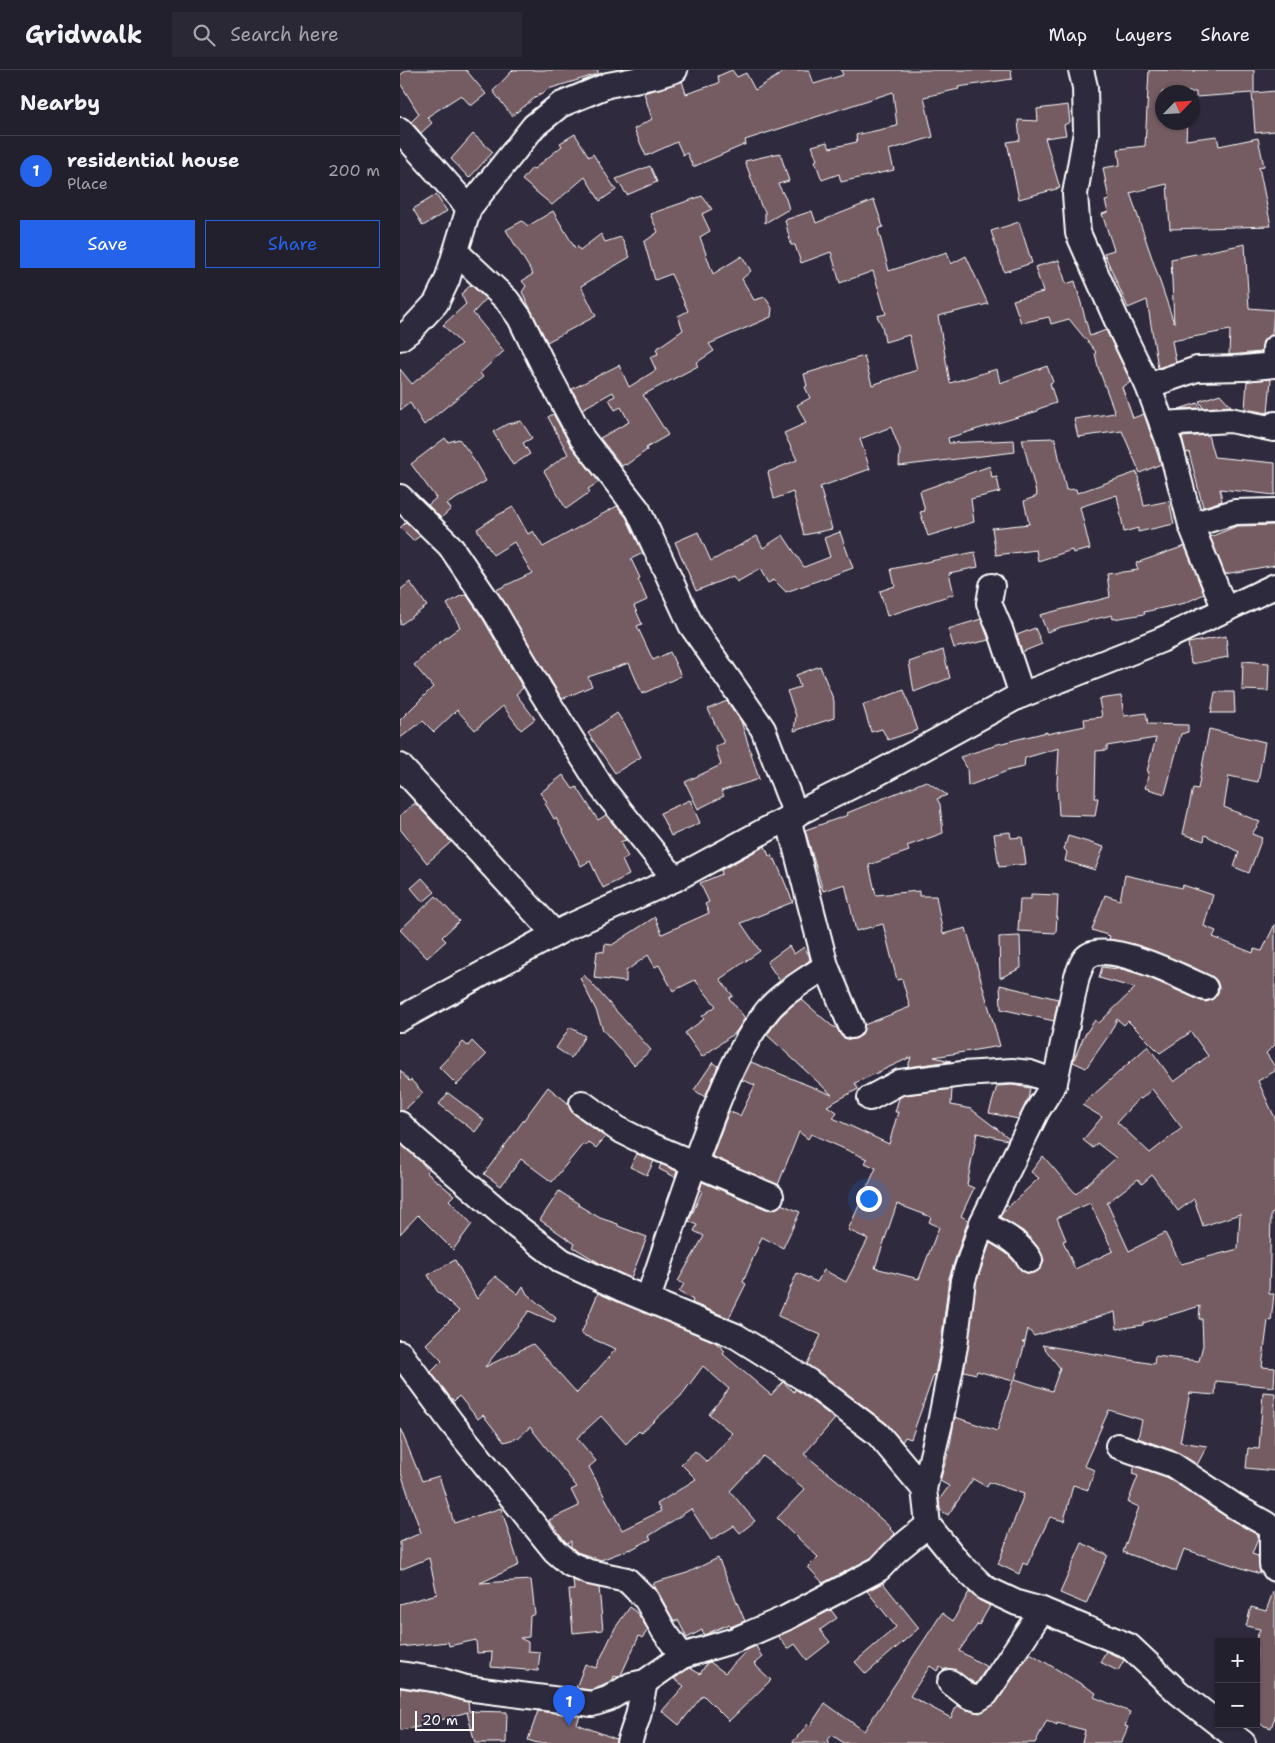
<!DOCTYPE html>
<html lang="en">
<head>
<meta charset="utf-8">
<style>
	body { margin:0; font-family:"Shantell Sans",sans-serif; background:#2b2836; color:#f1f3f6 }
	.controls { position:absolute; right:15px; bottom:15px; display:grid; overflow:hidden; border-radius:0px; box-shadow:0 1px 4px #0004 }
	.controls button { width:45px; height:45px; display:grid; place-items:center; padding:0; border:0; border-bottom:1px solid #403e4a; background:#23202e; color:#f1f3f6; font:25px sans-serif }
	.compass { position:absolute; left:755px; top:15px; width:45px; height:45px; border-radius:50%; background:#23202e; box-shadow:0 1px 4px #0004; rotate:65deg }
	.scale { position:absolute; left:15px; bottom:12px; width:59px; box-sizing:border-box; padding-left:5px; border:2px solid #fff; border-top:0; font-size:14px; line-height:18px; white-space:nowrap; color:#fff; -webkit-text-stroke:4px #2f2a3d; paint-order:stroke }
	.you { position:absolute; left:468px; top:1128px; width:18px; height:18px; margin:-12px; border:4px solid #fff; border-radius:50%; background:#1a73e8; box-shadow:0 0 0 8px #1a73e833 }
	.badge { display:grid; place-items:center; width:32px; height:32px; border-radius:50%; background:#2563eb; color:#fff; font-size:16px; font-weight:700 }
	.pin { position:absolute; translate:-50% -41px; filter:drop-shadow(0 1px 2px #0008) }
	.pin::after { content:''; position:absolute; top:26px; width:18px; height:15px; background:inherit; clip-path:polygon(0 0,100% 0,50% 100%) }
	.list { margin:0; padding:0; list-style:none }
	h2 { display:flex; justify-content:space-between; align-items:center; height:65px; margin:0; padding:0 20px; font-size:21px }
	h2 small { font-size:16px; font-weight:400; color:#a3a3aa }
	.list li { display:grid; grid-template-columns:32px 1fr auto; gap:15px; align-items:center; box-sizing:border-box; height:70px; padding:0 20px; border-top:1px solid #403e4a }
	.list b { display:block; font-size:19px; white-space:nowrap }
	.list p { margin:0; font-size:16px; white-space:nowrap; color:#a3a3aa }
	.list em { font-size:16px; font-style:normal; color:#a3a3aa }
	.actions { display:flex; gap:10px; padding:15px 20px }
	.actions a { flex:1; padding:11px 0; border:1px solid #2563eb; border-radius:0px; text-align:center; font-size:18px; color:#2563eb }
	.actions .main { background:#2563eb; color:#fff }
	.icon { flex:none; width:28px; height:28px; fill:none; stroke:currentColor; stroke-width:2; stroke-linecap:round; stroke-linejoin:round }
	.map { position:relative; flex:none; width:875px; height:1673px; overflow:hidden }
	header { display:flex; align-items:center; gap:30px; box-sizing:border-box; height:70px; padding:0 25px; background:#23202e; border-bottom:1px solid #403e4a }
	header strong { font-size:24px }
	nav { display:flex; gap:28px; margin-inline-start:auto; font-size:18px }
	.search { width:350px; height:45px; background:#2b2836; display:flex; align-items:center; gap:12px; box-sizing:border-box; padding:0 18px; border-radius:0px; color:#a3a3aa; font-size:19px }
	main { display:flex }
	aside { flex:1; background:#23202e }
	.map>svg:first-child { display:block }
	.building { fill:#745c63; stroke:#fff; fill-rule:evenodd }
	.lines { fill:none; stroke-linecap:round; stroke-linejoin:round }
	.street-casing { stroke:#fff; stroke-width:28 }
	.street { stroke:#2f2a3d; stroke-width:24 }
</style>
</head>
<body>
<header>
<strong>Gridwalk</strong>
<div class="search"><svg class="icon" aria-label="search" viewBox="0 0 24 24"><circle cx="10" cy="10" r="6"/><path d="M15 15l6 6"/></svg>Search here</div>
<nav><a>Map</a><a>Layers</a><a>Share</a></nav>
</header>
<main>
<aside>
<h2>Nearby<small></small></h2>
<ul class="list">
<li><span class="badge">1</span><div><b>residential house</b><p>Place</p></div><em>200 m</em></li>
</ul>
<div class="actions"><a class="main">Save</a><a>Share</a></div>
</aside>
<div class="map">
<svg width="875" height="1673" viewBox="0 0 875 1673">
	<rect width="100%" height="100%" fill="#2f2a3d"/>
	<filter id="ink" filterUnits="userSpaceOnUse"><feTurbulence type="fractalNoise" baseFrequency=".02" numOctaves="2"/><feDisplacementMap in="SourceGraphic" scale="10" xChannelSelector="R" yChannelSelector="G"/><feConvolveMatrix kernelMatrix="1 2 1 2 8 2 1 2 1" color-interpolation-filters="sRGB"/></filter>
	<g filter="url(#ink)">
		<g class="building">
			<path d="M7,0H66L86,24L71,36L61,25L27,47L32,53L21,63L11,52L19,44L0,13V5Z"/>
			<path d="M113,0H198V4L148,19L142,24L141,23L112,46L93,21Z"/>
			<path d="M332,0L337,7L346,3L355,20L387,0H409L414,14L443,5L441,0H611L612,9L558,17L559,19L524,27L533,67L489,80L494,100L441,112L439,104L422,110L415,91L417,90L412,76L427,72L430,78L457,72L456,65L497,56L493,22L345,70L346,74L293,97L287,83L283,85L277,72L246,86L234,59L252,49L244,23L282,11L286,24L319,13L318,6Z"/>
			<path d="M749,0L795,1L794,0H854V23L875,21V61L855,63L852,23L796,27V22H762V52H787L786,70L817,66L819,76L858,68L864,96L859,97L871,156L770,159L767,114L730,123L774,253L771,189L845,174L849,238L874,240L872,265L868,266L863,271L861,282L829,285L830,260L772,271L776,292L758,298L747,230L728,238L704,183L714,180L702,144L708,142L705,131L709,130L703,98L720,95L718,79L745,76Z"/>
			<path d="M668,35L670,52L664,55L666,65L645,68L660,118L619,129L607,72L620,70L618,50L638,51L637,39Z"/>
			<path d="M73,64L93,82L69,108L51,89Z"/>
			<path d="M175,64L189,87L193,84L216,120L200,131L185,107L152,135L122,110L132,98L134,99L162,76L160,73Z"/>
			<path d="M380,83L389,111L378,114L386,129L389,139L365,153V141L361,136L345,91Z"/>
			<path d="M250,96L257,112L227,125L216,109Z"/>
			<path d="M36,125L47,141L23,156L13,139Z"/>
			<path d="M302,126L312,139L302,144L310,161L300,167L313,204L342,186L351,201L342,209L354,230L365,227L372,238L371,247L309,274L314,281L296,293L298,296L243,325L268,365L246,378L247,380L226,395L225,394L222,396L200,368L229,352L221,337L215,340L209,329L215,326L213,322L182,339L172,319L219,295L229,317L256,300L250,287L258,284L256,279L283,260L278,246L288,241L271,204L255,210L244,172L258,162L250,144Z"/>
			<path d="M474,130L483,157L478,159L489,201L547,182L551,194L566,186L588,234L538,246L550,313L597,299L600,313L647,296L653,312L650,313L656,333L638,339V341L548,368L549,373L614,370L615,382L499,396L500,380L491,357L460,369L470,399L420,417L432,459L404,465L393,422L374,429L368,402L397,390L384,363L406,353L397,335L410,328L405,317L407,316L404,304L464,286L472,315L517,300L509,265L485,272L482,256L477,246L486,244L473,201L440,213L431,182L401,193L395,175H391L385,150L412,141L416,153Z"/>
			<path d="M153,141L175,178L177,176L180,180L201,164L205,172L221,167L230,187L181,216L196,246L147,272L122,222L126,216L122,211L133,204L106,160L122,151L128,156Z"/>
			<path d="M619,152L632,193L604,202L591,161Z"/>
			<path d="M659,190L666,214L675,211L690,266L706,260L731,312L722,317L733,348L744,344L761,394L740,403L722,361L678,367L674,349L715,343L698,297L695,283L696,282L669,249L651,254L649,247L621,253L613,230L643,222L635,197Z"/>
			<path d="M71,215L86,229L73,243L104,281L80,303L83,307L24,355L10,333L0,340V299L12,314L61,274L43,255L66,234L61,224Z"/>
			<path d="M871,309L868,343L845,339L847,311Z"/>
			<path d="M820,324L831,336L803,338L799,331Z"/>
			<path d="M798,333L800,338L779,339Z"/>
			<path d="M153,344L171,376L199,412L188,419L190,422L166,439L144,401L168,384L148,347Z"/>
			<path d="M121,351L132,368L123,373L130,384L113,395L93,362L107,354Z"/>
			<path d="M808,365L814,387L875,393V425L820,419L822,431L803,437L789,382L786,383L782,367Z"/>
			<path d="M45,368L48,372L59,369L69,382L86,411L47,434L51,439L41,448L28,435L36,428L11,394Z"/>
			<path d="M655,368L666,420L676,419L677,423L737,402L744,436L769,431L774,454L738,462V458L724,462L717,425L680,437L690,479L673,483L672,480L638,491L636,480L596,485L592,458L629,454L624,431L637,426L622,369Z"/>
			<path d="M590,396L592,408L597,407L600,422L571,429L574,452L528,466L520,442L525,441L520,421Z"/>
			<path d="M217,436L226,447L243,483L231,489L240,508L238,509L247,530L234,536L242,554L237,556L253,590L270,582L281,606L242,624L229,593L188,607L192,616L162,629L96,520L132,503L114,472L93,485L77,459L98,445L113,437L128,464L133,461L143,477Z"/>
			<path d="M6,452L20,466L13,471L0,458Z"/>
			<path d="M875,455V495L825,504L810,467L837,456Z"/>
			<path d="M298,462L311,491L357,466L363,478L383,465L404,497L430,487L424,468L440,462L453,498L386,522L374,510L368,513L360,499L337,512L333,506L296,521L275,472Z"/>
			<path d="M785,476L804,524L785,533L744,542L745,544L713,549L712,545L661,557L647,562L640,545L710,527L707,504L738,500L736,493Z"/>
			<path d="M575,482L578,497L549,503L554,524L487,546L480,521L495,516L491,499Z"/>
			<path d="M10,512L27,536L0,555V520Z"/>
			<path d="M66,524L83,549L123,618L116,624L135,649L121,660L103,636L75,660L57,640L34,662L23,651L0,668V650L33,617L14,595L35,576L60,557L47,534L62,525L63,526Z"/>
			<path d="M581,549L589,570L554,578L548,559Z"/>
			<path d="M635,558L642,574L622,582L617,565Z"/>
			<path d="M826,566L828,587L791,594L788,573Z"/>
			<path d="M543,580L550,608L514,622L509,592Z"/>
			<path d="M843,591L869,593L868,621L842,620Z"/>
			<path d="M420,596L434,631V648L394,661L396,646L387,621L400,617L396,605Z"/>
			<path d="M504,620L518,660L488,670L482,659L471,662L463,635Z"/>
			<path d="M815,622H834L835,643H811Z"/>
			<path d="M721,626L724,646L746,643L748,654L788,655V662L781,664L765,724L745,718L749,702L747,701L756,668L707,676V680L696,681L695,728H698L695,746L659,745L657,714L659,678L625,688L624,697L610,700L568,716L567,698L560,687L594,676V675L647,662V664L685,656L684,649L702,647L699,629Z"/>
			<path d="M327,631L341,651L359,709L321,721L324,726L298,739L285,712L321,695L315,676L324,673L308,639Z"/>
			<path d="M217,643L227,658L241,687L215,703L188,663Z"/>
			<path d="M809,659L865,672L858,712L829,706L824,737L860,752L852,764L862,768L849,803L834,797L839,782L805,765L804,771L783,764L793,718L798,719Z"/>
			<path d="M163,705L173,719L177,717L198,750L206,745L226,770L220,772L228,787L222,790L229,805L203,818L190,791L181,796L156,748L154,749L145,733L147,732L140,723Z"/>
			<path d="M526,711L547,725L537,729L540,734L543,763L507,776L509,781L469,795L476,825L519,821V826H536L543,864L566,858L600,976L534,987L551,991L508,997L511,987L455,1013L458,1019L427,1036L437,1042L433,1048L489,1074L498,1042H495L499,1028L504,1025L552,1019L551,1035L571,1039L609,1068L607,1070L577,1063L567,1115L574,1118L561,1146L568,1150L549,1208L541,1274L535,1305L534,1304L511,1369L505,1367L502,1372L486,1353L407,1294L421,1265L378,1246L397,1203L417,1212L424,1200L446,1212L468,1169L448,1160L476,1098L465,1093L467,1089L411,1064L408,1069L399,1062L378,1115L312,1086L329,1041L340,1046L355,1015L342,1010L351,992L432,1025L367,965L380,947L393,935L401,929L432,956L437,958L442,967L450,970L457,968L462,965L464,955L510,937L502,909L497,910L483,854L456,861L445,814L423,821L405,760L448,745L447,743ZM497,1134L531,1147L529,1152L539,1157L519,1209L475,1198Z"/>
			<path d="M290,730L300,753L271,766L260,743Z"/>
			<path d="M14,734H16L51,772L27,793L0,759V745Z"/>
			<path d="M610,762L611,768L622,767L626,794L599,797L594,764Z"/>
			<path d="M668,766L704,777L695,800L665,791L667,782L664,779Z"/>
			<path d="M365,776L369,786L371,785L373,790L375,789L393,832L341,853L360,881L320,909L333,926L329,928L345,948L336,962L302,987L285,963L304,949L302,946L316,936L295,910L273,921L259,895L255,897L248,885L226,901V912L194,908L197,881L204,882L205,874L212,875L255,847L262,864L309,843L305,834L309,832L300,813L322,804L321,800Z"/>
			<path d="M725,805L782,818L783,815L813,825L804,856L816,861L813,867L853,883L854,879L862,881L875,854V975L866,983L875,997V1001L858,1011L875,1048V1143L871,1144L869,1224H874L871,1251L868,1250L862,1297L875,1298L874,1317L816,1311L815,1325L790,1323L780,1372L807,1376L797,1395L777,1382L738,1368L742,1350L709,1340L684,1396L695,1400L688,1420L673,1415L664,1451L650,1447L627,1495L623,1493L619,1504L598,1494L624,1424L589,1412L587,1417L573,1409L548,1445L540,1440L539,1430L549,1416L540,1411L549,1380L555,1347L597,1361L613,1311L577,1301L576,1304L564,1301L576,1213L590,1173L606,1183L624,1202L630,1204L638,1201L642,1196L644,1190L637,1176L623,1161L600,1147L602,1143L639,1108L631,1102L643,1086L676,1124L716,1088L697,1073L693,1078L683,1070L702,1047L682,1035L748,976L774,1012L808,986L791,962L760,983L728,951L724,955L717,949L709,965L686,998L673,992L684,966L695,950L699,953L735,918L699,908L702,897L725,900L742,905L799,930L806,932L813,929L818,923L819,917L817,911L811,906L786,894L733,874L709,869L710,866L692,860L705,825L720,830ZM752,1019L782,1058L750,1083L717,1052L739,1028L741,1029ZM752,1105L778,1141L794,1129L803,1156L840,1144L838,1179L781,1194L765,1163L729,1181L707,1133L738,1109L742,1114ZM690,1133L713,1181L675,1199L663,1171L666,1170L657,1148ZM800,1236L799,1249H802L803,1275L799,1291L755,1286L754,1294L642,1275L660,1298L652,1321L615,1309L625,1273L622,1272H625L628,1259L634,1266L715,1242L717,1259L743,1255V1253Z"/>
			<path d="M22,808L35,822L23,832L11,818Z"/>
			<path d="M631,824L658,825L656,863L618,861L620,829H631Z"/>
			<path d="M36,826L59,851L42,867L46,871L27,888L0,860Z"/>
			<path d="M620,866L621,898L600,908L599,867Z"/>
			<path d="M389,876L394,884L404,877L409,885L410,890L380,911L367,892Z"/>
			<path d="M184,905L251,980L234,995L203,960L196,940L180,908Z"/>
			<path d="M600,915L658,929L654,951L601,939Z"/>
			<path d="M170,957L185,966L171,988L156,978Z"/>
			<path d="M72,971L86,985L57,1015L39,997L63,972L68,976Z"/>
			<path d="M313,992L318,996L305,1027L294,1020Z"/>
			<path d="M0,1000L9,1011L11,1010L23,1023L3,1041H0Z"/>
			<path d="M612,1015L630,1018L628,1030L618,1049L589,1043L597,1016Z"/>
			<path d="M148,1017L168,1033L170,1039L174,1044L205,1067L196,1078L188,1072L185,1076L183,1074L152,1112L121,1089L101,1116L84,1104Z"/>
			<path d="M48,1023L84,1050L75,1062L39,1034Z"/>
			<path d="M0,1073L22,1093L28,1100L27,1103L54,1125L49,1130L72,1154L53,1180L18,1145L0,1164Z"/>
			<path d="M237,1084L254,1091L247,1105L230,1097Z"/>
			<path d="M261,1094L277,1101L275,1107L259,1099Z"/>
			<path d="M302,1112L366,1139L373,1140L381,1134L400,1142L383,1178L362,1167L343,1212L346,1214L329,1248L292,1233L293,1230L279,1222L284,1214L278,1211L304,1166L294,1161L297,1155L289,1151L302,1121L300,1120Z"/>
			<path d="M159,1121L179,1134L178,1135L200,1148L218,1154V1156L247,1167L231,1208L206,1197L173,1177L175,1174L140,1150Z"/>
			<path d="M55,1190L77,1229L95,1206L118,1224L123,1216L127,1224L156,1248L154,1252L129,1241L85,1297L133,1274L177,1323L216,1279L181,1264L198,1223L315,1272L325,1281L323,1284L371,1325L383,1312L394,1322L395,1319L400,1322L435,1349L404,1384L443,1415L491,1458L490,1459L495,1464L471,1488L423,1513L408,1497L418,1487L377,1448L405,1419L363,1386L330,1421L355,1451L340,1463L334,1456L311,1470L291,1439L249,1466L251,1469L230,1480V1479L201,1490L177,1482L171,1477V1471L167,1473L165,1471L149,1450L179,1436L171,1420L177,1417L130,1357L118,1368L104,1372L83,1345L78,1349L59,1326L54,1331L50,1327L31,1302L42,1291L26,1274L59,1241L37,1221L28,1205ZM303,1296L329,1319L309,1344L332,1363L330,1365L331,1366L307,1392L295,1381L281,1394L296,1409L257,1434L261,1441L222,1460L189,1397L196,1391L177,1368L201,1346L226,1374L239,1361L241,1363L281,1326Z"/>
			<path d="M863,1322L875,1323V1401L846,1398L848,1378L859,1379Z"/>
			<path d="M0,1358L22,1411L39,1406L54,1453L101,1438L119,1495L80,1513L131,1510L135,1544L130,1546L129,1567L120,1568L128,1572V1581L140,1582L138,1601L91,1597L92,1582L77,1583L76,1570L49,1576L48,1572L0,1577V1534L37,1524L29,1488L0,1500V1472L21,1463L0,1400Z"/>
			<path d="M735,1396L767,1407L828,1448L858,1465V1469L852,1484L858,1486L860,1504L784,1479L776,1501L723,1482L739,1437L728,1432L738,1406L732,1404Z"/>
			<path d="M682,1473L708,1485L686,1534L660,1523Z"/>
			<path d="M318,1488L345,1551L330,1557L329,1554L304,1565L302,1560L287,1568L278,1550L274,1551L253,1513L287,1503Z"/>
			<path d="M173,1510L199,1518L203,1560L173,1563L169,1520H174Z"/>
			<path d="M483,1513L519,1558L466,1604L455,1592L496,1557L467,1521Z"/>
			<path d="M569,1522L579,1530L590,1536L579,1555L578,1554L559,1581L587,1597L576,1614L552,1599L544,1600L540,1597L537,1601L530,1596L510,1626L551,1648L557,1635L564,1639L580,1643L597,1632L630,1583L696,1623L694,1627L730,1642L725,1656L728,1657L721,1673H682L685,1660L657,1653V1655L647,1650L635,1673H444L432,1665L427,1671L430,1673H392L408,1654L410,1656L425,1633L464,1661L542,1543L553,1551Z"/>
			<path d="M873,1522L875,1523V1647L871,1658L856,1653V1569L860,1559L846,1556L851,1537L866,1541Z"/>
			<path d="M230,1537L238,1544L248,1560L242,1568L239,1566L221,1605L217,1607L214,1606L213,1610L202,1616L191,1620L176,1618L185,1594L196,1598L215,1558Z"/>
			<path d="M431,1540L437,1548L420,1560L430,1572L407,1590L395,1574L388,1579L378,1566Z"/>
			<path d="M356,1576L362,1587L354,1594L371,1610L329,1651L303,1625L279,1655L262,1641L284,1616L274,1609L288,1599L290,1598L300,1604L307,1593L310,1592L325,1603L347,1580Z"/>
			<path d="M706,1581L724,1590L718,1601L700,1592Z"/>
			<path d="M0,1618L36,1623L68,1632L69,1641L107,1642L106,1673H75L67,1642L18,1657L0,1660Z"/>
			<path d="M138,1641L180,1646L177,1654L216,1669V1673H137L128,1670Z"/>
		</g>
		<g class="lines">
			<defs>
				<g id="street">
					<path d="M681,0L685,17L686,62L675,124L678,163L722,262L748,316L770,375L791,455L825,540"/>
					<path d="M0,60L69,138"/>
					<path d="M56,182L107,230L120,248L142,293L182,368L238,440L291,555L363,659L396,745"/>
					<path d="M0,268L11,260L36,233L47,210L69,138L134,56L160,35L208,15L256,6L275,0"/>
					<path d="M748,316L797,299L844,298L874,295L875,278"/>
					<path d="M762,354L830,350L874,359L875,354"/>
					<path d="M0,427L50,476L95,542L141,621L202,718L275,809"/>
					<path d="M791,455L835,442L875,441"/>
					<path d="M592,516L589,533L600,559L622,625"/>
					<path d="M0,696L155,864"/>
					<path d="M388,748L426,896L451,956"/>
					<path d="M0,949L166,858L275,809L388,748L480,702L617,627L761,570L875,516"/>
					<path d="M470,1028L500,1012L563,1004L612,1001L630,1003L655,1012"/>
					<path d="M182,1033L218,1059L248,1074L371,1126"/>
					<path d="M0,1054L14,1068L116,1156L162,1191L222,1219L336,1266L408,1311L478,1364L524,1419L528,1455L560,1494L585,1518L617,1533L642,1540L729,1576L779,1623L843,1673"/>
					<path d="M582,1153C600,1163 619,1171 630,1190"/>
					<path d="M248,1229C266,1175 284,1121 304,1068C320,1025 336,982 364,945C378,925 406,910 426,896"/>
					<path d="M0,1283L51,1352L155,1481L170,1494L189,1502L227,1510L246,1529L264,1561L282,1586"/>
					<path d="M718,1376L773,1395L836,1437L866,1454L872,1459V1495L875,1499"/>
					<path d="M524,1419L540,1353L555,1276L563,1210L582,1153L637,1041L655,1012L677,906C680,900 682,890 688,886C710,871 782,907 805,918"/>
					<path d="M0,1604L39,1610L66,1618L192,1634L208,1629L231,1615L245,1612L282,1586L335,1570L386,1548L479,1499L496,1481L528,1455"/>
					<path d="M550,1612L568,1626L578,1629L586,1624L642,1540"/>
					<path d="M229,1673L238,1646L245,1612"/>
				</g>
			</defs>
			<use href="#street" class="street-casing"/>
			<use href="#street" class="street"/>
		</g>
	</g>
</svg>
<div class="controls">
<button>+</button>
<button>−</button>
</div>
<svg class="compass" viewBox="-18 -18 36 36"><path d="M0-13l5 13h-10z" fill="#e53935"/><path d="M0 13l5-13h-10z" fill="#a3a3aa"/></svg>
<div class="scale">20 m</div>
<div class="you"></div>
<div class="pin badge" style="left:169px;top:1656px">1</div>
</div>
</main>
</body>
</html>
